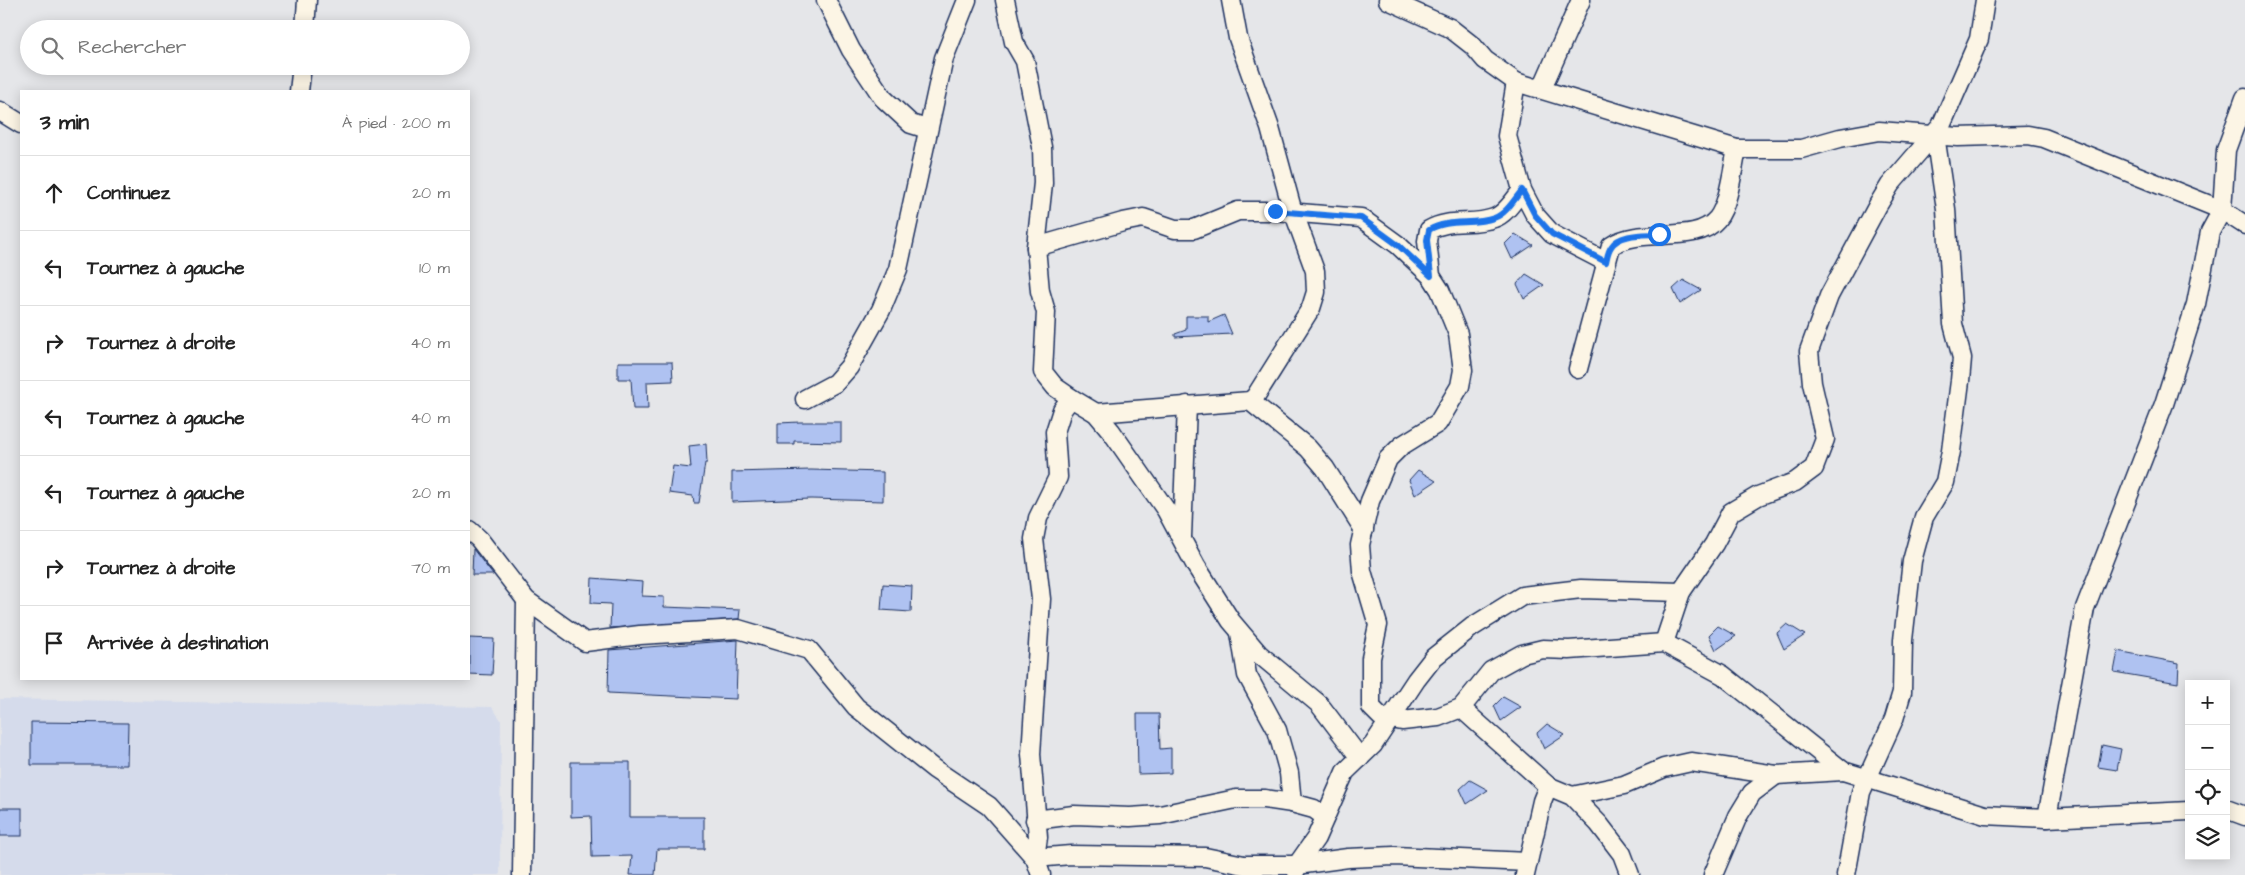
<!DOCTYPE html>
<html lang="fr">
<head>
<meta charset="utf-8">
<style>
	body { margin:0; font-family:"Architects Daughter",sans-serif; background:#f2f2f2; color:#222 }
	.controls { position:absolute; right:15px; bottom:15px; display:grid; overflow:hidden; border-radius:0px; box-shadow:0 2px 12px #0003 }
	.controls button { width:45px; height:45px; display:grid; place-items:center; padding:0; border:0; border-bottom:1px solid #e0e0e0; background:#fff; color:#222; font:25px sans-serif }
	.stop { position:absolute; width:15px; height:15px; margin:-11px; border:4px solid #1a73e8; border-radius:50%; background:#fff }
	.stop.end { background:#1a73e8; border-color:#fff; box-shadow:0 1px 5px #0008 }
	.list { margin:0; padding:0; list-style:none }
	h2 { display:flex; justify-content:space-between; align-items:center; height:65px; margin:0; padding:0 20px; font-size:21px }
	h2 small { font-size:16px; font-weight:400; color:#767676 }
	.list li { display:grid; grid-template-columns:32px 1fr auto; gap:15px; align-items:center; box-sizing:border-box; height:75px; padding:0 20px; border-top:1px solid #e0e0e0 }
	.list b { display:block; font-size:19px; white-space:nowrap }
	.list em { font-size:16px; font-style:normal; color:#767676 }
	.icon { flex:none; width:28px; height:28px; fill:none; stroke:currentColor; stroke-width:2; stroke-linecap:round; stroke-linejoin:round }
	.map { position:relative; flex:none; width:2245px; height:875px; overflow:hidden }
	.search { position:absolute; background:#fff; box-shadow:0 2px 12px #0003; left:20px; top:20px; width:450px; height:55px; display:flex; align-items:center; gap:12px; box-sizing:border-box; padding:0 18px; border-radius:28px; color:#767676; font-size:19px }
	.panel { position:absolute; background:#fff; box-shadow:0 2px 12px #0003; left:20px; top:90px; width:450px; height:590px; border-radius:0px }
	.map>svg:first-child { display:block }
	.built { fill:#d5dbeb }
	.building { fill:#afc2f1; stroke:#1b2f5e }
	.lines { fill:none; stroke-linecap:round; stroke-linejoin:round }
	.street-casing { stroke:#1b2f5e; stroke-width:21 }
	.street { stroke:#fcf5e5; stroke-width:18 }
	.route { stroke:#1a73e8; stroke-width:6 }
</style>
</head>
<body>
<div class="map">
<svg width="2245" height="875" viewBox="0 0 2245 875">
	<rect width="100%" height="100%" fill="#e5e6e9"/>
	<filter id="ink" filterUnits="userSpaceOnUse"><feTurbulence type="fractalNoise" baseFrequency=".02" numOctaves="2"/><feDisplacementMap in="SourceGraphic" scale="10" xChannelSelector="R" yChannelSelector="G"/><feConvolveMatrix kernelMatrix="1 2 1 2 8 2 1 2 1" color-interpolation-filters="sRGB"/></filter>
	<g filter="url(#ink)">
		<path class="built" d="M0,699L492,707L501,720L500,875H0Z"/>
		<g class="building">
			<path d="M1515,234L1533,245L1512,259L1505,244Z"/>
			<path d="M1526,274L1544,285L1524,299L1517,284Z"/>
			<path d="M1683,280L1701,290L1680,304L1673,289Z"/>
			<path d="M1224,315L1232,334L1175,337V334L1186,330V316H1208V322Z"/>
			<path d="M618,362H672L673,381L647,382L648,409H633L631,379H618Z"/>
			<path d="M800,422H841V442L794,441V444H778V423Z"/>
			<path d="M706,444L707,463H705L699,503H694L693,496L669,493L673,466L691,468L689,446Z"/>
			<path d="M811,470L883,472V501L811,499L732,502V472Z"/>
			<path d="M1418,470L1436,481L1415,495L1409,480Z"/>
			<path d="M473,549L493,575H472Z"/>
			<path d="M592,578L643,582L642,596L664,597V607L740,610L739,619L610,628L611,604L591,603Z"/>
			<path d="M883,584L912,586L911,612L881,610Z"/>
			<path d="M1787,624L1805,635L1784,649L1777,633Z"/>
			<path d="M1718,626L1736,636L1716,650L1709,635Z"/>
			<path d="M469,638L494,639L492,675L469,674Z"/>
			<path d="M738,640L736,699L608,693L609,650Z"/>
			<path d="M2118,651L2179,663L2178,683L2114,672Z"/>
			<path d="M1503,697L1521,707L1501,721L1494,706Z"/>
			<path d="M1137,714H1159L1160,749L1171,748V773L1138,774Z"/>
			<path d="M31,722L128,723L127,765H31Z"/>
			<path d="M1547,724L1565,735L1544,749L1537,733Z"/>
			<path d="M2102,745L2121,749L2117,770L2098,767Z"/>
			<path d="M571,762H630V817H704V849H657L655,875H630L632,856L592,857L591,816L571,817Z"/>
			<path d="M1470,780L1488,790L1467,804L1460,789Z"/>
			<rect x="0" y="808" width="22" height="28"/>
		</g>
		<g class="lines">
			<defs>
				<g id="street">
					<path d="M826,0L851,50L883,98L911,124L927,129"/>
					<path d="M1005,0L1014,42L1025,61L1042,147L1043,183L1036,247L1040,291L1046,312L1043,372L1055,387L1071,398L1062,410L1055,432L1058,477L1038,518L1034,539L1041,599L1031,754L1038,837L1035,858L1041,875"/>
					<path d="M1388,0L1450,28L1473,46L1485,60L1516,82L1737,149H1801L1840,138L1879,131L1958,137L2028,135L2044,138L2222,210L2245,225"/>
					<path d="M305,29L307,0"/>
					<path d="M1516,82L1507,136L1522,190L1535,215L1552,234L1606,262"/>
					<path d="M1542,88L1581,0"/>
					<path d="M299,91L302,66"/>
					<path d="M0,111L21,124"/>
					<path d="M1522,190C1514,200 1506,214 1494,218C1473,226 1449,218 1429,230L1427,241L1431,276L1440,290L1458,334L1463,370L1460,386L1438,423L1401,446L1388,459L1370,501L1360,545L1362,571L1378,625L1371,658V707L1381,717L1402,721L1438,717L1461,708L1491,671L1522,654L1543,649L1569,650L1664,643L1723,675L1843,771L1985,815L2047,818L2189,811"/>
					<path d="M1036,247L1123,222L1143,218L1175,229H1194L1238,211H1275L1361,218L1398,245L1431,276"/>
					<path d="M1578,369L1611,246C1641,225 1695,246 1717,219C1729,205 1733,167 1737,149"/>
					<path d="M1071,398L1096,413L1111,431L1166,510L1196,566L1231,621L1259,654L1319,704L1360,758"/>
					<path d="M805,399L835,383L849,367L881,310L898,269L944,58L967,0"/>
					<path d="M1250,401L1308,448L1325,468L1364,530"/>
					<path d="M1096,413L1250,401L1255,397L1311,308L1316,292L1315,271L1291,205L1270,128L1238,38L1231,0"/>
					<path d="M469,530L479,539L526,600L585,642L640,635L738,629L809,650L856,707L934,769L989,806L1035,858L1071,855L1205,857L1244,865H1297L1348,858L1394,856L1528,862"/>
					<path d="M1182,537L1187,405"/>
					<path d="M1240,633L1247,675L1277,730L1289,773L1292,803L1314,809L1325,817"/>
					<path d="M1664,643L1681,592L1714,544L1731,512L1758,496L1795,482L1814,468L1825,439L1812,383L1809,351L1829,296L1878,205L1890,185L1941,126L1979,39L1985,0"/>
					<path d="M1461,708L1548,786L1572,796L1599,824L1622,854L1630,875"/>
					<path d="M1572,796L1624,785L1664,768L1691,762L1776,775L1843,771"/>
					<path d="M2226,809L2245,816"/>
					<path d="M2047,818L2085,608L2164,404L2196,304L2210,232L2222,210L2226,150L2245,98"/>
					<path d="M1035,820L1074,815L1130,817L1160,815L1236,799H1264L1292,803"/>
					<path d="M1296,870L1297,865L1316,838L1345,772L1373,745L1416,680L1434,657L1472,627L1522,596L1581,589L1681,592"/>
					<path d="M522,875L526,600"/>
					<path d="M1525,875L1542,801L1548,786"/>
					<path d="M1713,875L1738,816L1752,793L1776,775"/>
					<path d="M1846,875L1861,792L1894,719L1902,692L1903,640L1912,561L1924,517L1945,482L1951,451L1960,381L1962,358L1953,324L1946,209L1935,135"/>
				</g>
			</defs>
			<use href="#street" class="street-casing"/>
			<use href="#street" class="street"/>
		</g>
	</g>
	<g class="lines" filter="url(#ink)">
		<path class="route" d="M1275,211L1361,218L1398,245L1431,276L1427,240L1429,230C1449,218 1472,226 1494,218C1506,214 1514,200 1522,190L1535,215L1552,234L1606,262C1607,258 1608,251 1611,247C1619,233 1645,235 1659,234"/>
	</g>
</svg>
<div class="controls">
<button>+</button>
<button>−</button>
<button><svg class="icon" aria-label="locate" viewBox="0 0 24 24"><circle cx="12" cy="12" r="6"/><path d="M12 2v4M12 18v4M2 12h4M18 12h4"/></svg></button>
<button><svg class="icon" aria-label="layers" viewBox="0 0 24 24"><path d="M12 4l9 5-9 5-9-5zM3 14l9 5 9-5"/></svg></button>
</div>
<div class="stop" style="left:1659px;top:234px"></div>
<div class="stop end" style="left:1275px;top:211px"></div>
<div class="search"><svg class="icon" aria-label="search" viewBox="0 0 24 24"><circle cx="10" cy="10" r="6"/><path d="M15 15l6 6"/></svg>Rechercher</div>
<section class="panel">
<h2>3 min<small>À pied · 200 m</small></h2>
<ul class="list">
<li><svg class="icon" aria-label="ahead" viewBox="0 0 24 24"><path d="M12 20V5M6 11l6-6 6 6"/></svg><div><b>Continuez</b></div><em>20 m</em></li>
<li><svg class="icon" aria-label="left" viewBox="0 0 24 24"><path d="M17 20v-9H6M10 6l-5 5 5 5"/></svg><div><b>Tournez à gauche</b></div><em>10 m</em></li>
<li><svg class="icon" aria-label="right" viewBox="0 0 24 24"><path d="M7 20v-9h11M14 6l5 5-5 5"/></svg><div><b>Tournez à droite</b></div><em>40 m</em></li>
<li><svg class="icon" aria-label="left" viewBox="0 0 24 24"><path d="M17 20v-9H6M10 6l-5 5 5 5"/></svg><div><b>Tournez à gauche</b></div><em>40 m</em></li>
<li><svg class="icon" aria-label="left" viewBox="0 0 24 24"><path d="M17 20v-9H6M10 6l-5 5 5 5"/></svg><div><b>Tournez à gauche</b></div><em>20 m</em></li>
<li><svg class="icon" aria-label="right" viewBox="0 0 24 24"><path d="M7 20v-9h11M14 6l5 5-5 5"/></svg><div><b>Tournez à droite</b></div><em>70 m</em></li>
<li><svg class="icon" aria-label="arrive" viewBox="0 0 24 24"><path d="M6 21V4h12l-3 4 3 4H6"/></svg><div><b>Arrivée à destination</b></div></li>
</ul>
</section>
</div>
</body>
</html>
